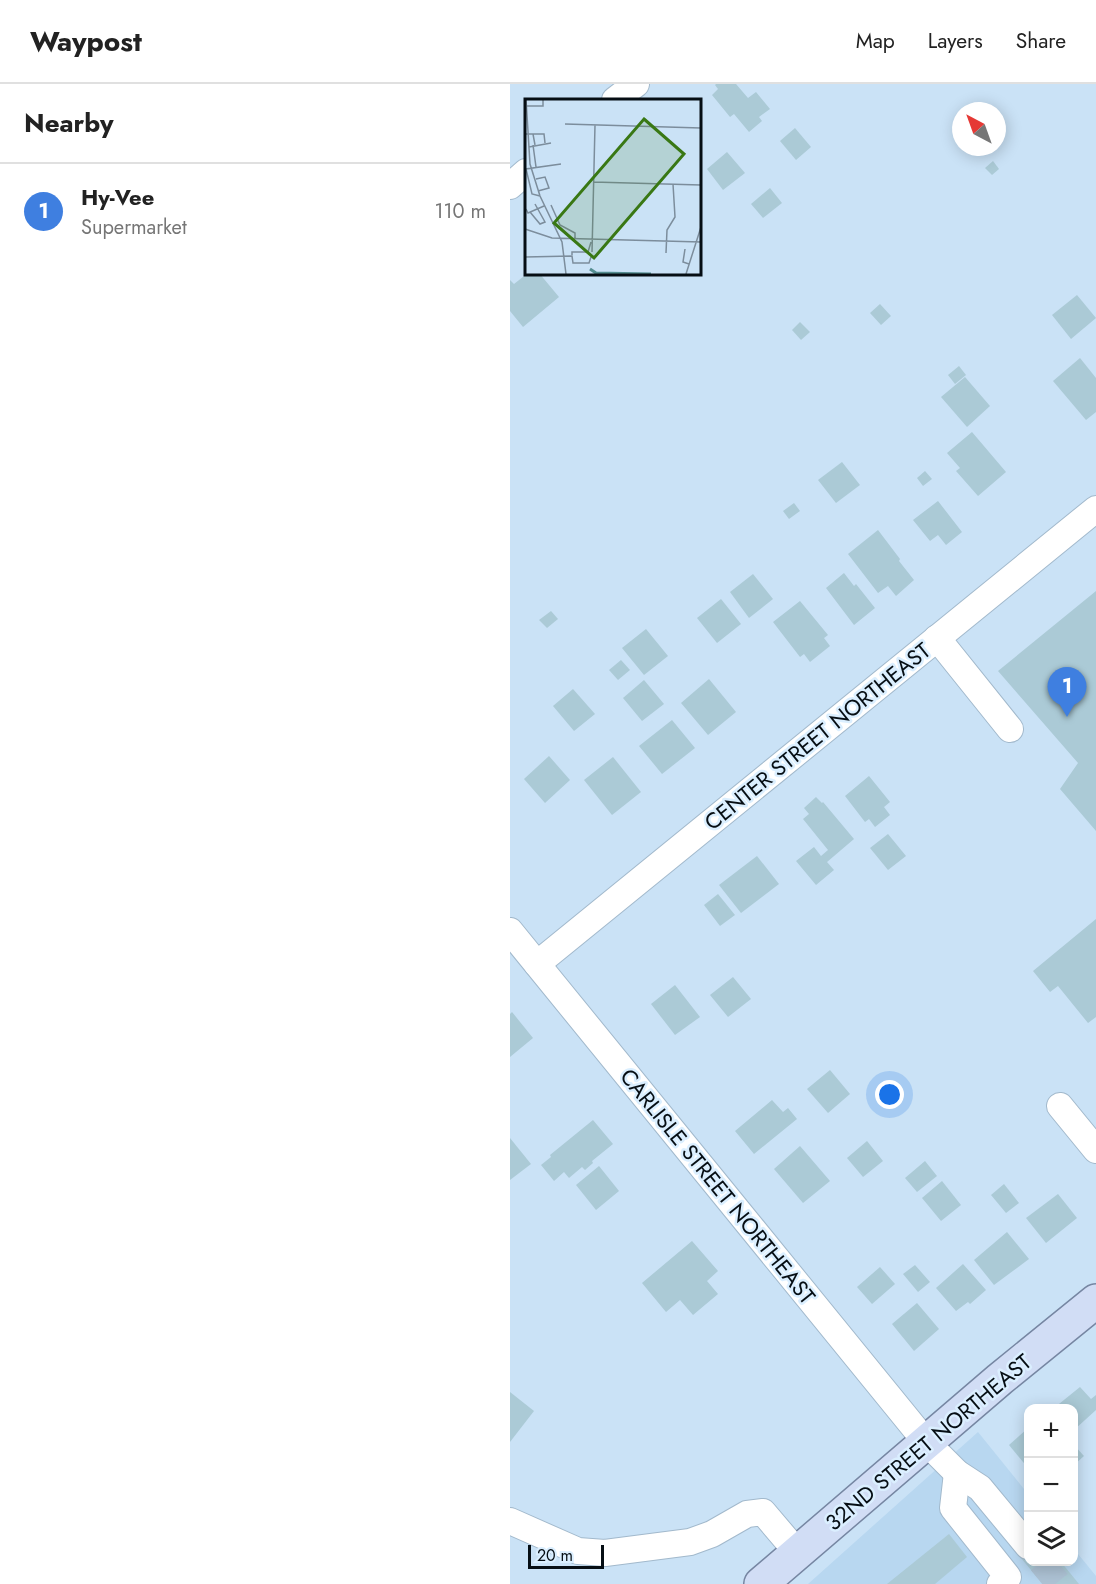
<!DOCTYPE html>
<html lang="en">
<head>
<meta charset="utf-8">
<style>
	body { margin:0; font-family:Jost,sans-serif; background:#f6f6f6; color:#222 }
	.controls { position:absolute; right:18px; bottom:18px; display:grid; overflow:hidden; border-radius:12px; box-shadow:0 3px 15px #0003 }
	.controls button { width:54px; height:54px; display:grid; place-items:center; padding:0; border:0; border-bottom:2px solid #e0e0e0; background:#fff; color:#222; font:30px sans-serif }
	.compass { position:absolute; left:442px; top:18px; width:54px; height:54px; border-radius:50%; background:#fff; box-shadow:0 3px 15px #0003; rotate:319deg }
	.scale { position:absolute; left:18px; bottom:15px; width:76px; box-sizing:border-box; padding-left:6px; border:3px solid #060e14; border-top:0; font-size:16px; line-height:21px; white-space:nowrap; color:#060e14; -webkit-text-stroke:4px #dbefff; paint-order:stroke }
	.you { position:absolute; left:380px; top:1011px; width:21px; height:21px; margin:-15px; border:4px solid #fff; border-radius:50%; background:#1a73e8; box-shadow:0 0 0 9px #1a73e833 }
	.badge { display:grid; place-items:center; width:39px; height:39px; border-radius:50%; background:#397814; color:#fff; font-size:20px; font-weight:700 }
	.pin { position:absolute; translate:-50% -50px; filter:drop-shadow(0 2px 3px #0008) }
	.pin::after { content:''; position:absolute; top:32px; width:21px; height:18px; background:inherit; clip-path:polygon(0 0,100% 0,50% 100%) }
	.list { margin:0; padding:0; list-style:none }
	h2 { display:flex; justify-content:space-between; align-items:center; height:78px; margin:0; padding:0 24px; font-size:26px }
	h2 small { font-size:20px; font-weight:400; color:#767676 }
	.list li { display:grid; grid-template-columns:39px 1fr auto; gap:18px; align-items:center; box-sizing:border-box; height:96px; padding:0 24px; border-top:2px solid #e0e0e0 }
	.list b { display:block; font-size:22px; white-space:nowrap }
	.list p { margin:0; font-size:20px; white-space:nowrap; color:#767676 }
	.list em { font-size:20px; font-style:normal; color:#767676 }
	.icon { flex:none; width:33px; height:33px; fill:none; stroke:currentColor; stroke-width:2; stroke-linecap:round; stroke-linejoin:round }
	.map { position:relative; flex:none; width:586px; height:1500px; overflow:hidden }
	header { display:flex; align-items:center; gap:36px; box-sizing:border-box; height:84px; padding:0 30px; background:#fff; border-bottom:2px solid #e0e0e0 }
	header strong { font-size:28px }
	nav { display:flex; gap:33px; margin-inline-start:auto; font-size:21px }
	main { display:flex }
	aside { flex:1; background:#fff }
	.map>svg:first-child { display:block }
	.built { fill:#b8d7f0 }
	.building { fill:#abcad6 }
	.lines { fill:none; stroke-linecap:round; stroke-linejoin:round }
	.minor-tunnel { stroke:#adc2d4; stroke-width:26; stroke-dasharray:26 13; stroke-linecap:butt }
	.minor-casing { stroke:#a2b9cc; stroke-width:28 }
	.major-casing { stroke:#7686a2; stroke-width:36 }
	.minor { stroke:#fff; stroke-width:26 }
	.major { stroke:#d1ddf5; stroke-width:33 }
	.labels { text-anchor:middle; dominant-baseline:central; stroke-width:5; stroke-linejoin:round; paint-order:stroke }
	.street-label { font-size:22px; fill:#060e14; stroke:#dbefff }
	.inset-river { fill:none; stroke:#548d90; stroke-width:3 }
	.inset-road { fill:none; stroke:#7c8d9c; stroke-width:1.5 }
	.view { fill:#397814; fill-opacity:0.15; stroke:#397814; stroke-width:3 }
	.inset-edge { fill:none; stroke:#060e14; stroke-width:3 }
</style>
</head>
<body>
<header>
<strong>Waypost</strong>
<nav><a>Map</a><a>Layers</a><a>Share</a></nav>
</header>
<main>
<aside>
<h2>Nearby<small></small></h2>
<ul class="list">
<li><span class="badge" style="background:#3f7fe0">1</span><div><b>Hy-Vee</b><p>Supermarket</p></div><em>110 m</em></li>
</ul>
</aside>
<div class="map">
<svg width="586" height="1500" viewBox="0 0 586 1500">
	<rect width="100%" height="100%" fill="#cae2f6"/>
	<path class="built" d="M468,1348L518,1410V1478H564V1465L586,1492V1500H298Z"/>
	<g class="building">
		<path d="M206,0H226L238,14L246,8L260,25L249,33L252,37L239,48L224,30L220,33L202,11L208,5L205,1Z"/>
		<path d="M285,44L301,63L286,76L270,57Z"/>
		<path d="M217,68L235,89L213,106L197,85Z"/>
		<path d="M483,77L489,85L482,91L475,84Z"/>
		<path d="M260,104L272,119L253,134L241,120Z"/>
		<path d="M18,189H29L49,213L13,243L0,227V196L4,200Z"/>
		<path d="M567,211L586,234L561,255L542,231Z"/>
		<path d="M370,220L381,232L371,241L360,229Z"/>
		<path d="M290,238L300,248L291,256L282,246Z"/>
		<path d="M570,274L586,294V328L576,336L543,297Z"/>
		<path d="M449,282L456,291L445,300L438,291Z"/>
		<path d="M455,293L480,322L457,343L431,313Z"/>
		<path d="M462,348L496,388L468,412L446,387L450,384L437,369Z"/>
		<path d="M332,378L350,401L326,419L308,396Z"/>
		<path d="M415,387L422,395L413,402L407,394Z"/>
		<path d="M428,417L452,448L436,461L428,451L420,457L403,436Z"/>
		<path d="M284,419L290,427L279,435L273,427Z"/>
		<path d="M368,446L390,475L389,477L404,496L386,512L378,502L368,509L338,470Z"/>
		<path d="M334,489L344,502L346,500L365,524L344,541L316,504Z"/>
		<path d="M243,490L263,515L239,534L220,508Z"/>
		<path d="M586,507V747L550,705L568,679L488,587Z"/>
		<path d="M211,515L231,540L207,559L187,534Z"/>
		<path d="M290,517L318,551L314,554L320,562L300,578L294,570L290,573L263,538Z"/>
		<path d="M41,527L48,535L37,544L29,536Z"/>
		<path d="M136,545L158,572L134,591L112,564Z"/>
		<path d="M111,576L120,586L108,596L99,586Z"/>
		<path d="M199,595L226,628L198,651L171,619Z"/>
		<path d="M134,596L154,620L132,637L113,614Z"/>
		<path d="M63,605L85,630L64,647L43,622Z"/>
		<path d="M162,636L185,664L152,690L129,662Z"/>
		<path d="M39,672L60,696L35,719L14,695Z"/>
		<path d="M103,673L131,708L102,731L74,696Z"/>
		<path d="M359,692L380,718L374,723L380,731L365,743L359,735L355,738L335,712Z"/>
		<path d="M306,713L312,719L313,718L344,755L317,778L324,786L306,801L286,777L304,763L311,772L318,766L293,735L299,730L294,724Z"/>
		<path d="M378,750L396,772L378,786L360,764Z"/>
		<path d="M247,772L269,800L231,829L209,801Z"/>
		<path d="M208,810L225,831L210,842L194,821Z"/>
		<path d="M586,835V933L578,939L548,902L540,908L523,887Z"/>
		<path d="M223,893L241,915L218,933L200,911Z"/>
		<path d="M165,901L190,933L165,951L141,920Z"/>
		<path d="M2,928L23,954L0,973V930Z"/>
		<path d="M320,986L340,1010L318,1029L297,1005Z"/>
		<path d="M262,1016L273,1028L278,1024L287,1035L244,1070L225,1047Z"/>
		<path d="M83,1036L103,1060L82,1077L83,1079L75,1086L72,1083L59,1094L54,1088L44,1097L31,1081L41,1073L40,1071Z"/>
		<path d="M0,1054L21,1080L0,1096Z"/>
		<path d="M357,1057L373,1077L353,1093L337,1074Z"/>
		<path d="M290,1062L320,1097L293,1119L264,1085Z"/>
		<path d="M415,1077L427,1092L407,1108L395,1094Z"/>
		<path d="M89,1082L109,1107L86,1126L66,1101Z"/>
		<path d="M432,1097L451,1121L431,1137L412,1114Z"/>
		<path d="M494,1100L509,1119L496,1129L481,1111Z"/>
		<path d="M548,1110L567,1134L536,1159L516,1134Z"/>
		<path d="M497,1148L519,1175L484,1201L464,1176Z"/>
		<path d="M182,1157L208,1187L197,1197L208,1210L183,1231L170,1216L156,1228L132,1199Z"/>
		<path d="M453,1180L476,1206L460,1220L458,1218L446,1227L426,1204Z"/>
		<path d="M405,1181L420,1198L408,1208L393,1190Z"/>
		<path d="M370,1183L385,1200L362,1220L347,1203Z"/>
		<path d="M407,1219L429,1245L404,1267L382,1240Z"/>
		<path d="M570,1303L581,1315L586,1311V1326L564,1346V1324H544Z"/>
		<path d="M0,1308L24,1327L0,1358Z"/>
		<path d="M518,1344V1384L499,1361Z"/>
		<path d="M564,1361L574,1372L564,1381Z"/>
		<path d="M439,1450L457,1473L425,1500H377Z"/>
		<path d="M518,1466V1478H551L569,1500H533L510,1473Z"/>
	</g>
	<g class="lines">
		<path class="minor-tunnel" d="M531,1478L549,1500"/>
		<defs>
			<g id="minor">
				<path d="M105,16L126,0"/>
				<path d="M0,102L16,88"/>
				<path d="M427,554L500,645"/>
				<path d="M0,847L416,1358L447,1389L470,1404L518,1462"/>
				<path d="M27,880L586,425"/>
				<path d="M550,1022L586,1066"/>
				<path d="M447,1389L443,1424L498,1493L490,1500"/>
				<path d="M0,1437L68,1467L95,1469L180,1458L202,1450L237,1430L253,1428L287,1468"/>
			</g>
			<path id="major" d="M251,1500L490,1295L586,1217"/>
		</defs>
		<use href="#minor" class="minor-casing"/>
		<use href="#major" class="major-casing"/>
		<use href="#minor" class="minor"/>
		<use href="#major" class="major"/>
	</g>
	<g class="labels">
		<g class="street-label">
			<text transform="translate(307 652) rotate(-39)">CENTER STREET NORTHEAST</text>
			<text transform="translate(208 1102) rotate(51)">CARLISLE STREET NORTHEAST</text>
			<text transform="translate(418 1358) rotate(-40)">32ND STREET NORTHEAST</text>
		</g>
	</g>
	<g transform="translate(15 15)">
		<rect width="176" height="176" fill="#cae2f6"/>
		<path class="inset-river" d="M65,170L71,174L126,175"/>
		<path class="inset-road" d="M1,0L5,65L15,97L37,143L41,175M2,7H18V0M40,25L176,29M1,35H8L10,46M8,35H19L20,44M8,46L11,68M4,48L26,44M11,80L20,78L24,89L13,92M68,83L176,86M15,97L7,95L1,70L36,65M26,106L35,126L50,134V139M1,110L3,114L19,107M5,113L15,125L20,123L10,105M0,130L27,139L176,143M160,150L158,163L164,165M67,153L70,26M141,154L142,131L150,118L148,85M47,156V153H63L66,143M0,158L47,157L48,164H64L66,158M161,175L176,128"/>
		<path class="view" d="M119,20L159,55L69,159L29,124Z"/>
		<rect width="176" height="176" class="inset-edge"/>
	</g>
</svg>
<div class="controls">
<button>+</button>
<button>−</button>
<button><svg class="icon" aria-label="layers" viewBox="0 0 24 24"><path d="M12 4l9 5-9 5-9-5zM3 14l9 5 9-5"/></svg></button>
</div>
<svg class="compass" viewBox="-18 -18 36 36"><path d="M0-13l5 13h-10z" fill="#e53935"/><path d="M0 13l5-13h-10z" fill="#767676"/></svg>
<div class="scale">20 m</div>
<div class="you"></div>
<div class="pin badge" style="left:557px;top:633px;background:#3f7fe0">1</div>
</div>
</main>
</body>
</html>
